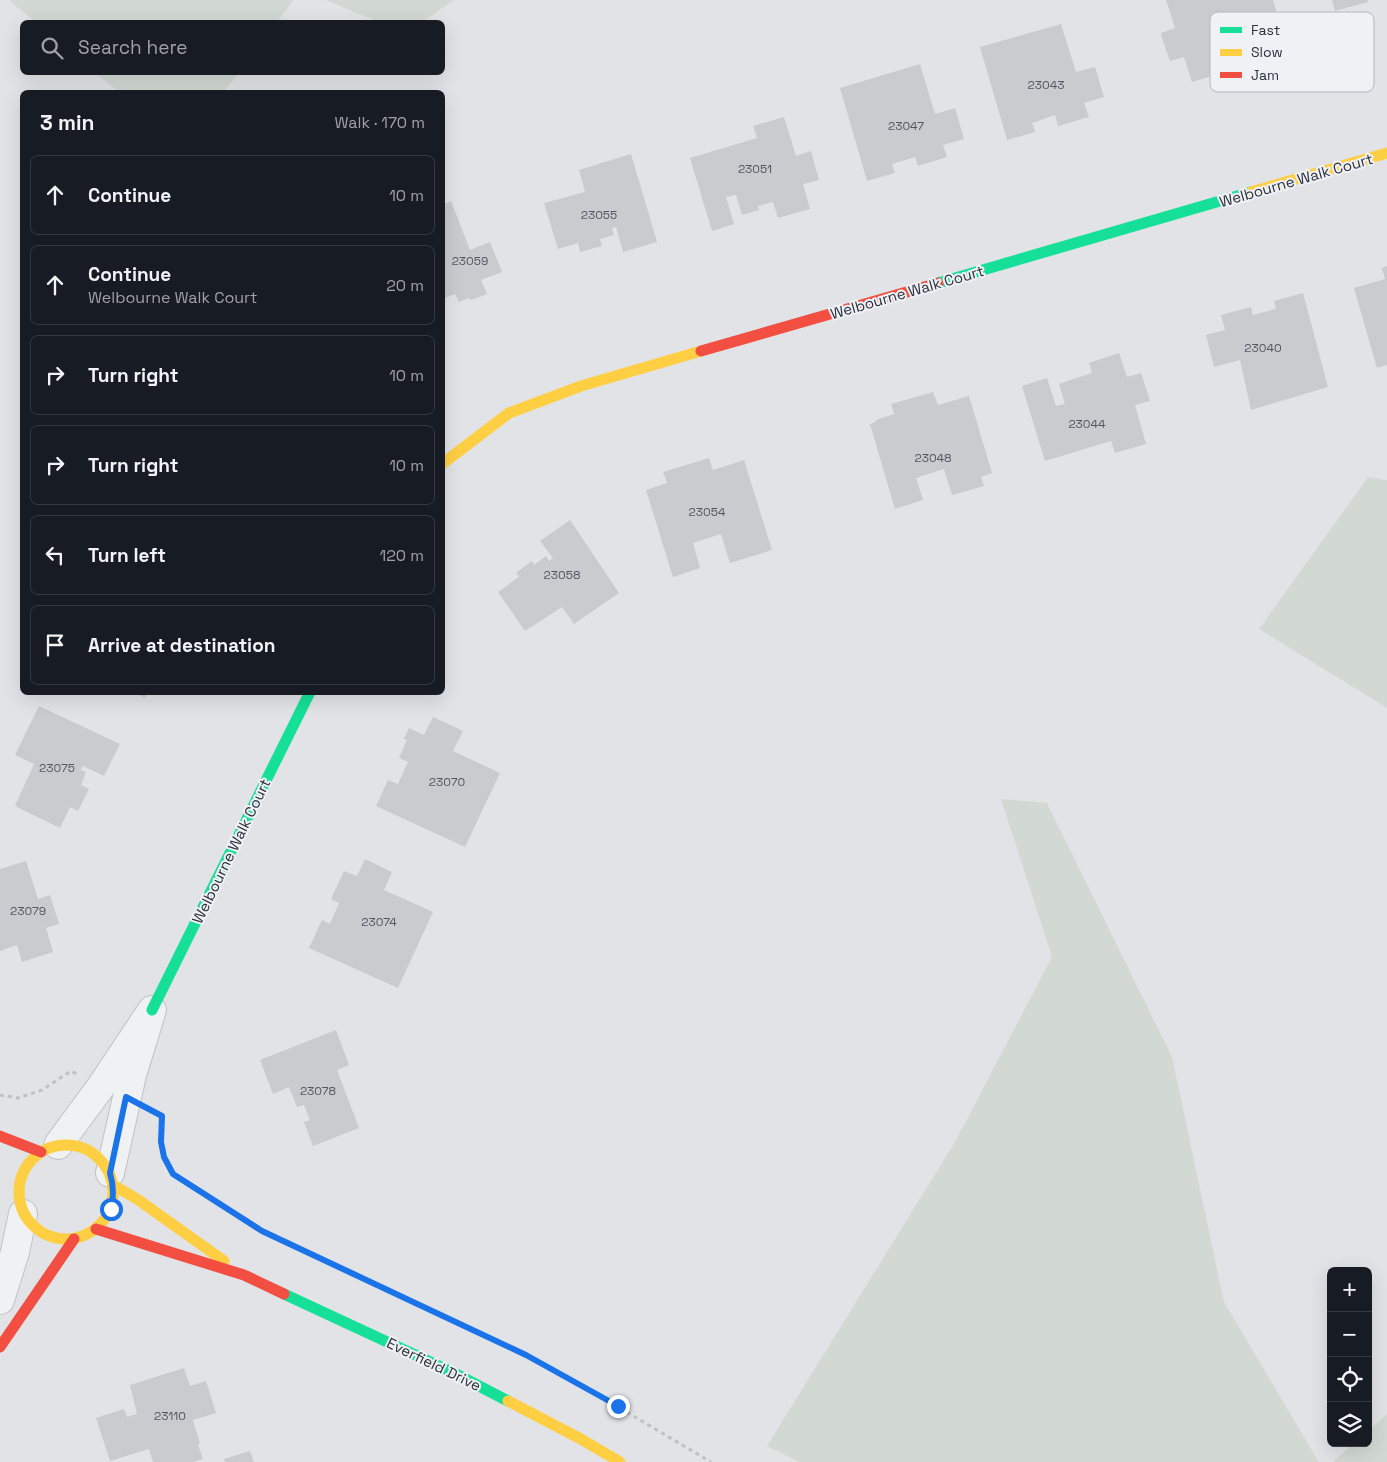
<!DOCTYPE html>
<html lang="en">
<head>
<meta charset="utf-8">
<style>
	body { margin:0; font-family:"Space Grotesk",sans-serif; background:#242831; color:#f1f3f6 }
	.controls { position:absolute; right:15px; bottom:15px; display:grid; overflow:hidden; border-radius:8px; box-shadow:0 5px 20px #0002 }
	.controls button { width:45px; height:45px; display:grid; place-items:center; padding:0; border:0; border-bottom:1px solid #363941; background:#171b24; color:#f1f3f6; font:25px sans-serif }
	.stop { position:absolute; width:15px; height:15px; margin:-11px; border:4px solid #1a73e8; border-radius:50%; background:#fff }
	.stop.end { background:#1a73e8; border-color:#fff; box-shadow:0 1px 5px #0008 }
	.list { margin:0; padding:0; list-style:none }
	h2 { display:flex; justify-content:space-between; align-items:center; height:65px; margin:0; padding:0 20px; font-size:21px }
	h2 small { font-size:16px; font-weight:400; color:#9ea1a6 }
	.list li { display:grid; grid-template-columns:32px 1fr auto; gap:15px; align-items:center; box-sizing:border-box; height:80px; margin:0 10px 10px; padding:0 10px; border:1px solid #363941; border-radius:8px }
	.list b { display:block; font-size:19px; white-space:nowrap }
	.list p { margin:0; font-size:16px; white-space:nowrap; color:#9ea1a6 }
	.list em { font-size:16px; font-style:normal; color:#9ea1a6 }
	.icon { flex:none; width:28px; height:28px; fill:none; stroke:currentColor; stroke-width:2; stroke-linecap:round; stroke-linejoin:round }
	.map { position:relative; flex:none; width:1387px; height:1462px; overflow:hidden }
	.search { position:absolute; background:#171b24; box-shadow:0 5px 20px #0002; left:20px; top:20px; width:425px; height:55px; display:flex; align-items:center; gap:12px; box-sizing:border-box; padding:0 18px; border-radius:8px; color:#9ea1a6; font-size:19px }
	.panel { position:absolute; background:#171b24; box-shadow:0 5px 20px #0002; left:20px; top:90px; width:425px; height:605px; border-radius:8px }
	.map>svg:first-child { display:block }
	.green { fill:#d2d9d2 }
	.building { fill:#c9cbce }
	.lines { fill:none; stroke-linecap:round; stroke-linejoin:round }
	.street-casing { stroke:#c0c1c4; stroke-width:30 }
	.path { stroke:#bfc1c4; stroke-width:3; stroke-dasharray:4 4; stroke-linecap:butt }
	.street { stroke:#f0f1f3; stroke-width:28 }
	.fast { stroke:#16e098; stroke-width:11 }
	.slow { stroke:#ffcf43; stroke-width:11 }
	.jam { stroke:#f24e42; stroke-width:11 }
	.route { stroke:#1a73e8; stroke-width:6 }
	.labels { text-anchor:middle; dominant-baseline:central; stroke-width:4; stroke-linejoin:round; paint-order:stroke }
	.number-label { font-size:12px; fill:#525862 }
	.street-label { font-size:15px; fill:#2a313d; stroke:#eff1f5 }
	.key { fill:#eff1f5; stroke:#b4b7be; stroke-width:1 }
	.key-label { font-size:14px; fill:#2a313d }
</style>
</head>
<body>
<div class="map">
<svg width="1387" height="1462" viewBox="0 0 1387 1462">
	<rect width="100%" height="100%" fill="#e1e3e6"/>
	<g class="green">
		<path d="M9,0H294L277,22H35Z"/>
		<path d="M325,0H454L422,22H379Z"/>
		<path d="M95,73H239L223,92H119Z"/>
		<path d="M1368,477L1387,480V708L1259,629Z"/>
		<path d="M1001,799L1047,803L1172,1057L1224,1302L1319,1462H799L767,1446L955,1142L1052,957Z"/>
		<path d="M1387,1414V1462H1333L1354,1443H1368V1431Z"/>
	</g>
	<g class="building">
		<path d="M1166,0H1273L1287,47L1263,55L1254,27L1248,29L1254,48L1221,59L1219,54L1216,55L1222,73L1192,82L1184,57L1170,61L1161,35V33L1175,28Z"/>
		<path d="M1332,0H1367L1368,2L1335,11Z"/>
		<path d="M1061,24L1076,72L1095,67L1104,97L1084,103L1089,117L1058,126L1055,115L1032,123L1035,132L1007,140L980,47Z"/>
		<path d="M920,64L935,114L955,108L964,139L943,145L947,157L918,166L915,157L892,164L895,173L867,181L840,88Z"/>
		<path d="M784,117L796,156L811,151L819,180L803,184L810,209L778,218L773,202L758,206L759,210L742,215L736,195L726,197L734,224L712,231L690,158L757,138L753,126Z"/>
		<path d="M631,154L657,242L623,252L616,227L612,228L614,235L600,239L602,246L580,252L578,243L558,249L544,203L585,192L579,170Z"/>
		<path d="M451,201L470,250L490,242L502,272L481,280L487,294L471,300L469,298L459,302L455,294L442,299V205Z"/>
		<path d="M1387,266V365L1377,368L1354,288L1385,279L1382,268Z"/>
		<path d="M1303,293L1328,387L1251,410L1240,360L1214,367L1206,335L1225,330L1221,315L1251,307L1253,315L1276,309L1274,301Z"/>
		<path d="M1119,353L1127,377L1141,373L1150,401L1135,405L1146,444L1115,453L1111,441L1045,461L1022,386L1047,378L1056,406L1065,404L1059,384L1092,373L1089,363Z"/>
		<path d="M933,392L938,405L969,396L992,473L981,477L984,486L952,495L944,469L916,478L923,500L895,509L870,424L876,422V420L894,414L891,404Z"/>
		<path d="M709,458L713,470L744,460L772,550L730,563L721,534L693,543L700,568L673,577L646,490L667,483L663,472Z"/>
		<path d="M570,520L619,593L574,624L562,607L525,631L498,592L519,577L516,573L532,561L534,565L546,556L549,561L553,558L540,541Z"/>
		<path d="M134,692H147L145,698Z"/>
		<path d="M39,706L120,744L104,776L83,766L81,770L86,772L81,785L89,789L78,811L70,807L60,828L15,806L34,764L15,755Z"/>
		<path d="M433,717L463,731L453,751L500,773L465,847L376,806L388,780L398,784L408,762L399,758L407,740L404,739L409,728L424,735Z"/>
		<path d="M365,859L392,872L384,890L433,912L398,988L309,948L322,920L330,924L339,903L331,899L344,871L357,876Z"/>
		<path d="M26,861L38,899L50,895L59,924L46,928L53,952L22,962L17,945L0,951V869Z"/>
		<path d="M336,1030L349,1065L337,1070L359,1128L313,1146L304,1122L310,1120L304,1105L297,1107L289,1087L273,1094L260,1060Z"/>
		<path d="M184,1368L190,1386L206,1381L216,1413L193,1420L200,1444L198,1445L203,1459L193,1462H153L149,1449L110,1461L96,1418L124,1409L127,1417L137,1414L130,1385Z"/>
		<path d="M250,1451L254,1462H225L224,1459Z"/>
	</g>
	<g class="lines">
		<defs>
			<g id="street">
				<path d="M58,1145L102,1085L152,1010L132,1075L110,1173"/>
				<path d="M0,1300L15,1252L23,1214"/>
			</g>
		</defs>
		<use href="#street" class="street-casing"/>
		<g class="path">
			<path d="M0,1095L18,1098L42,1090L71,1071L77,1074"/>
			<path d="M152,1111L161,1116V1142L164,1157L173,1174L262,1231L526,1355L618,1407L711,1462"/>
		</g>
		<use href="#street" class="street"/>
		<g class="fast">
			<path d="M938,283L1251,192"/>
			<path d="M152,1010L310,692"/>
			<path d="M284,1294L454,1373L508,1401"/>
		</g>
		<g class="slow">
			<path d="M1251,192L1387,153"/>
			<path d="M442,464L509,413L581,386L701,351"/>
			<circle cx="66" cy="1192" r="47"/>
			<path d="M113,1185L137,1199L224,1261"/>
			<path d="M508,1401L579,1438L620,1462"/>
		</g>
		<g class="jam">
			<path d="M701,351L938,283"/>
			<path d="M0,1136L41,1152"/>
			<path d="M96,1229L244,1275L284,1294"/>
			<path d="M0,1347L74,1239"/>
		</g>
	</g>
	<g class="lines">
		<path class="route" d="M111,1209C114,1196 114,1186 110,1173L126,1097L162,1116L161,1142L164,1157L173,1174L262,1231L526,1355L618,1406"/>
	</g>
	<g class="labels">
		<g class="number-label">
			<text x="1046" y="85">23043</text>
			<text x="906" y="126">23047</text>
			<text x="755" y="169">23051</text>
			<text x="599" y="215">23055</text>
			<text x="470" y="261">23059</text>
			<text x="1263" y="348">23040</text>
			<text x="1087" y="424">23044</text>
			<text x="933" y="458">23048</text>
			<text x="707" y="512">23054</text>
			<text x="562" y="575">23058</text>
			<text x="57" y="768">23075</text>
			<text x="447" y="782">23070</text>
			<text x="28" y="911">23079</text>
			<text x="379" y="922">23074</text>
			<text x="318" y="1091">23078</text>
			<text x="170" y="1416">23110</text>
		</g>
		<g class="street-label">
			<text transform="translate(1296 180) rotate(-16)">Welbourne Walk Court</text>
			<text transform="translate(907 292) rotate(-16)">Welbourne Walk Court</text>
			<text transform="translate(231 851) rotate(-64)">Welbourne Walk Court</text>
			<text transform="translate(434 1364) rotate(26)">Everfield Drive</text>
		</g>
	</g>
	<rect x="1210" y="12" width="164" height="80" rx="8" class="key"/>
	<rect x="1220" y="27" width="22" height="6" fill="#16e098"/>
	<rect x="1220" y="49" width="22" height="7" fill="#ffcf43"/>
	<rect x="1220" y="72" width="22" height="6" fill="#f24e42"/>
	<g class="key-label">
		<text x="1251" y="35">Fast</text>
		<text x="1251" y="57">Slow</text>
		<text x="1251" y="80">Jam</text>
	</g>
</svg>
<div class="controls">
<button>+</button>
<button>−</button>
<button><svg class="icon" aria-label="locate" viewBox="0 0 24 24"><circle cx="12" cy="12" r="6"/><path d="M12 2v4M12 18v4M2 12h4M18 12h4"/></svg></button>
<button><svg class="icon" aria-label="layers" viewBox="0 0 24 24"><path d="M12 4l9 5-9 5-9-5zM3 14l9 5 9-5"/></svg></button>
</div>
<div class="stop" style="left:111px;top:1209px"></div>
<div class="stop end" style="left:618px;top:1406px"></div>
<div class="search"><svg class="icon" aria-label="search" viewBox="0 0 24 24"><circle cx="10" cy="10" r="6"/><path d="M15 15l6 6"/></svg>Search here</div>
<section class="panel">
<h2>3 min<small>Walk · 170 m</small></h2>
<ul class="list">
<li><svg class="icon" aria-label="ahead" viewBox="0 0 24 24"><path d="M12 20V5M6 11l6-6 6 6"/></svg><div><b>Continue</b></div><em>10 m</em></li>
<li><svg class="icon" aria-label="ahead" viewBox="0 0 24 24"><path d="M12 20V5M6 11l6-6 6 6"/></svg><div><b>Continue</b><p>Welbourne Walk Court</p></div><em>20 m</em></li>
<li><svg class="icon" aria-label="right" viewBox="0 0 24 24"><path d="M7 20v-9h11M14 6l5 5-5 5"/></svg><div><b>Turn right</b></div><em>10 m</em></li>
<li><svg class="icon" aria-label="right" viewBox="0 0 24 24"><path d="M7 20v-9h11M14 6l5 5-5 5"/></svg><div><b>Turn right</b></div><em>10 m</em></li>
<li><svg class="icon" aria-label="left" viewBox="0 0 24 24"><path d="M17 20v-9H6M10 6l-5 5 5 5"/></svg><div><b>Turn left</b></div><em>120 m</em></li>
<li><svg class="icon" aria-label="arrive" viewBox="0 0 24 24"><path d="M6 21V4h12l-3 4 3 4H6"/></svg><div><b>Arrive at destination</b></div></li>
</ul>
</section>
</div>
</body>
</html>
